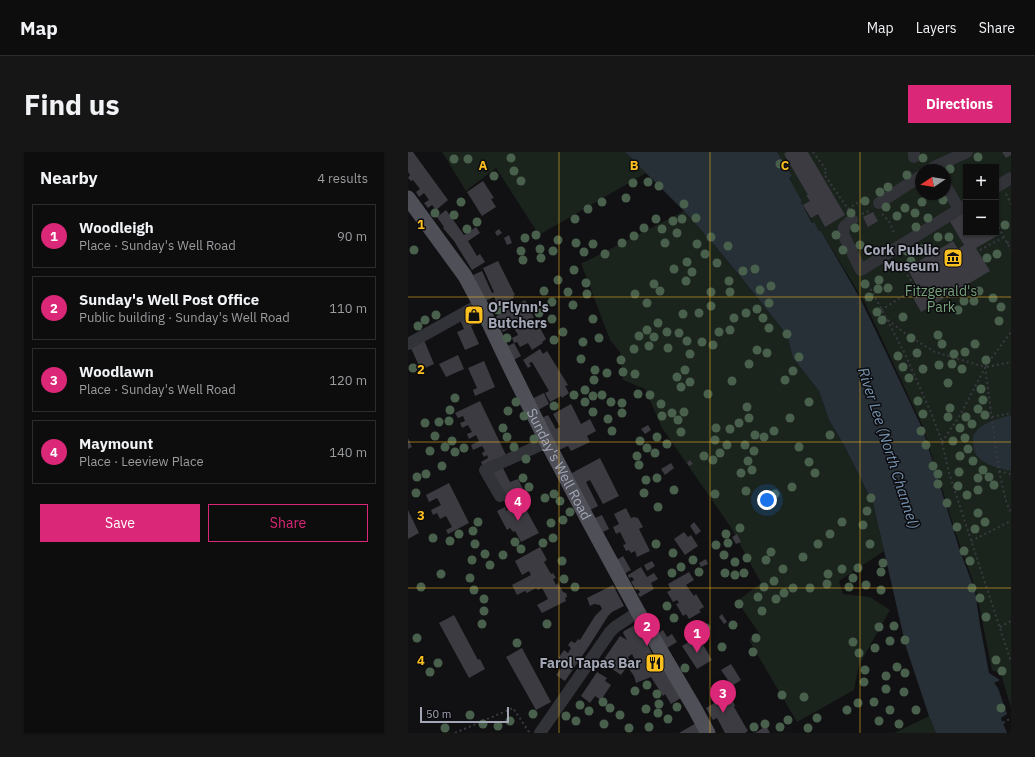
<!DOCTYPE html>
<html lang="en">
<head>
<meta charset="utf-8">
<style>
	body { margin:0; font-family:"IBM Plex Sans",sans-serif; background:#161617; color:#f1f3f6 }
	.controls { position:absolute; right:12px; top:12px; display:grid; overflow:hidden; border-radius:0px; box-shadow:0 1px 3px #0004 }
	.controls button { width:36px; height:36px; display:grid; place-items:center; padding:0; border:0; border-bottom:1px solid #2d2d2e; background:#0d0d0e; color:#f1f3f6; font:20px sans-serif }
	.compass { position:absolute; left:507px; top:12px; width:36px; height:36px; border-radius:50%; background:#0d0d0e; box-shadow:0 1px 3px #0004; rotate:258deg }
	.scale { position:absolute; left:12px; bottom:10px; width:89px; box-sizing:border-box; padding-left:4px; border:2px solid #a2a6b5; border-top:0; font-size:11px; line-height:14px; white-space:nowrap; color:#a2a6b5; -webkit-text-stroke:3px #0c0c0e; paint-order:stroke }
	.you { position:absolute; left:359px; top:348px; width:14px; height:14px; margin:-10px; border:3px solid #fff; border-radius:50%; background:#1a73e8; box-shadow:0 0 0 6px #1a73e833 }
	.badge { display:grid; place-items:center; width:26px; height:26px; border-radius:50%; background:#db2777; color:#fff; font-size:13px; font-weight:700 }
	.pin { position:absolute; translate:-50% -33px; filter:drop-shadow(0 1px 2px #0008) }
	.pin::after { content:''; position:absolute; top:21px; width:14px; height:12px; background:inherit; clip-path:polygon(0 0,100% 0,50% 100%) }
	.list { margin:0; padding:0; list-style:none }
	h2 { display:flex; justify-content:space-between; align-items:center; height:52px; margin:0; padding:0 16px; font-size:17px }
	h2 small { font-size:13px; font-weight:400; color:#9a9c9e }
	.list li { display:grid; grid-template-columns:26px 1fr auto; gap:12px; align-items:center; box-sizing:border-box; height:64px; margin:0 8px 8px; padding:0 8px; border:1px solid #2d2d2e; border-radius:0px }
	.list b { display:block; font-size:15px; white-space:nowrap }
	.list p { margin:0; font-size:13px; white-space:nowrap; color:#9a9c9e }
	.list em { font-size:13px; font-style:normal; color:#9a9c9e }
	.actions { display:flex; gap:8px; padding:12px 16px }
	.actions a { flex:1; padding:9px 0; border:1px solid #db2777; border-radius:0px; text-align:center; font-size:14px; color:#db2777 }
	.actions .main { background:#db2777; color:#fff }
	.map { position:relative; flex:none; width:603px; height:581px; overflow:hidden; border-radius:0px }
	header { display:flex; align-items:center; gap:24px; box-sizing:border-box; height:56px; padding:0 20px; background:#0d0d0e; border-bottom:1px solid #2d2d2e }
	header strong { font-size:19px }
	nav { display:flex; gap:22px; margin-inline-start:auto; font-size:14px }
	.intro { display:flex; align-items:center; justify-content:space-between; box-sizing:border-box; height:96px; padding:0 24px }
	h1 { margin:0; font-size:28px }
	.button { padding:10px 18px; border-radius:0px; background:#db2777; color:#fff; font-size:14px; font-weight:700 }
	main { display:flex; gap:24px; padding:0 24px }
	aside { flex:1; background:#0d0d0e; border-radius:0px; box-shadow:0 1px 3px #0004 }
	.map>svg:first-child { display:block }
	.green { fill:#1b231d; fill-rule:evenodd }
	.water { fill:#272f37 }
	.building { fill:#3b3b41 }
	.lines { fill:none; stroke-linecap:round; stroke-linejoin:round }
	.path { stroke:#383a3f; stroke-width:2; stroke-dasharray:2 3; stroke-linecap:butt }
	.minor { stroke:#323338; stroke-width:12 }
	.major { stroke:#4e4f57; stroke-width:15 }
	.tree { fill:#49604d }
	.grid { fill:none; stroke:#fcbf20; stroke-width:1; stroke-opacity:0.55 }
	.labels { text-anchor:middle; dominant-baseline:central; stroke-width:3; stroke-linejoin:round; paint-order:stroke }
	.poi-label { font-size:14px; font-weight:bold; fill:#a2a6b5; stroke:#0c0c0e; text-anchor:end }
	.park-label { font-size:14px; fill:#77a17c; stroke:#0c0c0e }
	.street-label { font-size:14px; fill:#a2a6b5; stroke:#0c0c0e }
	.water-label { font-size:15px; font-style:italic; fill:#7693b2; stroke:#0c0c0e }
	.grid-label { font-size:13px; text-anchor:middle; font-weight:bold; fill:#fcbf20; stroke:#0c0c0e; stroke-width:3; stroke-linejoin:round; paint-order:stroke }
</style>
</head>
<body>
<header>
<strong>Map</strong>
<nav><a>Map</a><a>Layers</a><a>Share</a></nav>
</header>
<div class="intro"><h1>Find us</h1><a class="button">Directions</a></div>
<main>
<aside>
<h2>Nearby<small>4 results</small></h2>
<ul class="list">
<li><span class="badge">1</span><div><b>Woodleigh</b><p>Place · Sunday's Well Road</p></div><em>90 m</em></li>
<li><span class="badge">2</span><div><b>Sunday's Well Post Office</b><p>Public building · Sunday's Well Road</p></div><em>110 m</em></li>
<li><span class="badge">3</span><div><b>Woodlawn</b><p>Place · Sunday's Well Road</p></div><em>120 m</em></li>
<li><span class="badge">4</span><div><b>Maymount</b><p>Place · Leeview Place</p></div><em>140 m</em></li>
</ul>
<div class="actions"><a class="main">Save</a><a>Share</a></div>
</aside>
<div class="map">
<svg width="603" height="581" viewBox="0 0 603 581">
	<rect width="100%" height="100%" fill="#111113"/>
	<g class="green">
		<path d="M34,0H217L238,21L131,83L88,16L58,39Z"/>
		<path d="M369,0H603V556L593,522L584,518L568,438L549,385L515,275L457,151L413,79H411L406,71H405L393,50L394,49L381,26L384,24ZM558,15H588V81H558ZM513,18H537V42H513Z"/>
		<path d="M276,59L308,95L379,183L385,206L411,239L421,268L437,295L465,351L476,399L431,429L435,442L462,445L482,458L451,513L446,538L389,570L341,488L351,481L329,449L353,431L322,374L254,276L237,237L215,228L212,200L202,188L173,111L179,109Z"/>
		<path d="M521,564L528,581H486Z"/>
	</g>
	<g class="water">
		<path d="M217,0H369L384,24L381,26L394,49L393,50L404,71L406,70L411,79H413L453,148L515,278L551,396L567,439L572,473L581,521L592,528L586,531L590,536L599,562L593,566L599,581H528L521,564L498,495L465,351L437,295L421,268L411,239L385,206L379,183L331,123L308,95L276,59Z"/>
		<path d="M603,263V319C593,317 576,313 569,304C566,300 565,294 565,289C564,283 569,277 574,274C582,268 593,266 603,263Z"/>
	</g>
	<g class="building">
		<path d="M0,0H5L40,48L28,58L24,53L20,56L16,51L21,48L16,41L11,45L8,40L12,37L5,28L3,29L0,26L2,23L0,20Z"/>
		<path d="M377,0H400L437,63L417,75L410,62L403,66L395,53L402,49L398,43H400L376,2L378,1Z"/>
		<path d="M594,0H603V3L598,6Z"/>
		<path d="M75,29L86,46L83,47L88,55L74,64L59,40Z"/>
		<path d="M38,58L56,83L68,75L72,81L60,89L69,104L72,102L77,110L64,118L46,89L35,76L36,75L29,65Z"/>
		<path d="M558,59V81H587L589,84L568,96L582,119L513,160L503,142L511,138L499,116L545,89L550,97L556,93L541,68Z"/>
		<path d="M465,60L470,69L460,75L455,65Z"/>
		<path d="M91,77L94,81L89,84L87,80Z"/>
		<path d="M101,83L104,91L99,93L96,86Z"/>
		<path d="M90,109L107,143L105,144L106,146L90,154L86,145L77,149L65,123L74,119L84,141L86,140L75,116Z"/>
		<path d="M117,148L126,166L121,167L127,178L132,176L138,187L134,190L135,191L124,198L120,191L112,195L109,190L106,191L104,186L110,183L106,176L110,174L107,169L100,172L102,176L95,180L87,165Z"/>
		<path d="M71,158L73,169L63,174L71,192L57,198L49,180L56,177L52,168Z"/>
		<path d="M16,188L26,212L13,218L2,194Z"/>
		<path d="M106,191L113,204L104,209L98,195Z"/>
		<path d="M132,197L135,202L139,199L160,233L157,234L161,241L154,246L153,244L142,250L137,241L141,239L124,210L121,211L123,214L120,216L115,208Z"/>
		<path d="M50,203L56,217L38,225L31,212Z"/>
		<path d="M76,209L87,235L67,244L65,238L69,236L60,216Z"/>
		<path d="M136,241L141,252L130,258L124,247Z"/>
		<path d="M72,249L98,303L75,314L73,310L80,306L79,303L76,305L74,301L77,299L74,294L65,298L63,293L71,289L68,283L61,287L59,282L64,280L60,273L54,276L52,271L57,269L55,264L50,266L47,261Z"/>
		<path d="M163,252L173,272L182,267L188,279L179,284L182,290L163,299L160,294L151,298L134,266L140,263L148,277L152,275L145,262Z"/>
		<path d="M240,273L243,278L237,282L233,277Z"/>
		<path d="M0,286L4,295L0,297Z"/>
		<path d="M192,306L211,344L195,352L182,328L178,330L190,354L182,358L164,321Z"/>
		<path d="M282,308L285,312L281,314L279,311Z"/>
		<path d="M263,311L266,316L257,323L253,317Z"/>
		<path d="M94,314L102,330L110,327L115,337V339L108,342L111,347L98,353L81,320Z"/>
		<path d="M41,331L61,371L40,382L38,378L44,375L38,364L32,367L29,361L25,363L23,358L33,353L29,346L21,350L18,343Z"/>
		<path d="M108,353L113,362L119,359L131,381L113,390L107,379L105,380L102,376L99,378L89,359L97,355L98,359Z"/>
		<path d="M218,356L223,366L226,365L230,366L235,375L231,377L242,399L229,405L227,399L223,401L221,398L218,399L215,393L218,392L212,380L208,382L205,375L211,372L206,362Z"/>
		<path d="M0,358L11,381L0,387Z"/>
		<path d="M194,363L201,377L195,380L187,366Z"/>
		<path d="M286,370L293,379L288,383L282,374Z"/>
		<path d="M276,380L280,385L283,383L290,394L277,403L266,387Z"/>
		<path d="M329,382L333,390L328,392L324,385Z"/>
		<path d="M132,395L139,408L136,410L143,422L145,421L148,426L145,427L148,433L150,431L155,440L158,441L159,444V445L157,446L158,449L134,461L129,453L140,447L134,436L130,438L128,436L119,441L117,439L109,443L104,433L123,423L121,419L114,423L107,409Z"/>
		<path d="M215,404L223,418L216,422L209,408Z"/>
		<path d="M298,407L300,412L293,415L291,411Z"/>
		<path d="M244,409L247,414L239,419L236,413Z"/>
		<path d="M233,415L239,425L246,421L250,427L243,431L246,437L232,445L230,442L232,440L230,437L228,438L223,430L226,428L224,425L221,426L220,423Z"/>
		<path d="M281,420L286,428L278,433L286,444L288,442L296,455L291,458L293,460L281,467L278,462L275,464L268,452L271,451L269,448L265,450L259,440L263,438L260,432Z"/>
		<path d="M205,433L216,454L204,460L200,464L181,494L157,529L148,523L156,513L149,508L156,498L160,501L163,496L160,493L163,489L167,491L170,487L172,488L187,464L194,457L192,453L186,452L182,454L179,446Z"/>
		<path d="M314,462L319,470L316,472L311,465Z"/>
		<path d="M46,463L70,508L72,507L77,517L61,526L31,471Z"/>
		<path d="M229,472L249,511L251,510L273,546L263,552L257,542L255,544L243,525L228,531L226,524L219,514L227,508L224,502L220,505L223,509L213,523L194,510L212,484L219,488L215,481L216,479Z"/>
		<path d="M255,478L259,485L264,482L269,490L259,496L250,481Z"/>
		<path d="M290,484L304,508L289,517L274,494Z"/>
		<path d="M114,496L143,550L128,558L98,505Z"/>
		<path d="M323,512L333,528L324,534L313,518Z"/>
		<path d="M189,520L199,526L197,529L203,533L193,548L187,544L182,551L173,544Z"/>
		<path d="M321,542L327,553L326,555L340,579L337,581H317L309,566L305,568L298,556Z"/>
		<path d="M290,570L296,581H271Z"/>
		<path d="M358,574L362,581H347Z"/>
	</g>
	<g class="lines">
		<g class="path">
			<path d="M405,0L419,19L416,22L440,57L461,43"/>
			<path d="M598,42L603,52"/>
			<path d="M454,62L463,58"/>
			<path d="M474,62L481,69L487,83"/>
			<path d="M588,71L603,98"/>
			<path d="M599,91L603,89"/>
			<path d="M572,98L596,85"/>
			<path d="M458,128L497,202L524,263L534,290L541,321L603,510"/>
			<path d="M473,158L508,136L490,109"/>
			<path d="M480,168L499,183L527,200L577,215L603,180"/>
			<path d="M577,215L591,319L598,349L603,361"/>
			<path d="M579,215L603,210"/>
			<path d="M584,265L603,261"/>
			<path d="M534,290L552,263L577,216"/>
			<path d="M591,319L603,322"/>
			<path d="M563,389L603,369"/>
			<path d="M592,475L603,469"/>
			<path d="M595,571L603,566"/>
			<path d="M47,581L105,556L121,580"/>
		</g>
		<g class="minor">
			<path d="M506,0V5"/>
			<path d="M526,15L559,0"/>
			<path d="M537,33L551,57"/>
			<path d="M588,35L603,26"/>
			<path d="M471,51L513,24"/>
			<path d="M444,68L436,75L435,82L453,118L558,53"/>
			<path d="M0,192L72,152"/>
			<path d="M92,344L77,318L139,290"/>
			<path d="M132,581L202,480L207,475L230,460"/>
		</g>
		<path class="major" id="s1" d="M0,46L57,124L72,152L102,215L139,290L179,366L230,460L287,557L300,581"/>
	</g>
	<g class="tree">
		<circle cx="570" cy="5" r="4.5"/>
		<circle cx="103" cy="6" r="4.5"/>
		<circle cx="515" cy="6" r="4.5"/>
		<circle cx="46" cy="7" r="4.5"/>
		<circle cx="60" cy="7" r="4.5"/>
		<circle cx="372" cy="12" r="4.5"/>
		<circle cx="542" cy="17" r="4.5"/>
		<circle cx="106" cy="19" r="4.5"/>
		<circle cx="499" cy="23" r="4.5"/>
		<circle cx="86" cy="24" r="4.5"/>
		<circle cx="113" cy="29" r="4.5"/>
		<circle cx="240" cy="30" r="4.5"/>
		<circle cx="225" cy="31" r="4.5"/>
		<circle cx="251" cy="34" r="4.5"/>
		<circle cx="480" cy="35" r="4.5"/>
		<circle cx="472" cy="40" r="4.5"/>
		<circle cx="218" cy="46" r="4.5"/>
		<circle cx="535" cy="48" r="4.5"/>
		<circle cx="457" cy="49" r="4.5"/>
		<circle cx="53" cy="50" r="4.5"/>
		<circle cx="194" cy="50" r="4.5"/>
		<circle cx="514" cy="50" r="4.5"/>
		<circle cx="276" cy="52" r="4.5"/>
		<circle cx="478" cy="55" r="4.5"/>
		<circle cx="497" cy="56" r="4.5"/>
		<circle cx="180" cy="57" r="4.5"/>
		<circle cx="27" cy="61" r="4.5"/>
		<circle cx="443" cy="61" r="4.5"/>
		<circle cx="507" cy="61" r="4.5"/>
		<circle cx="46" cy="63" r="4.5"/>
		<circle cx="489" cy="64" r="4.5"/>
		<circle cx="288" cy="66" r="4.5"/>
		<circle cx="520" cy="66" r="4.5"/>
		<circle cx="167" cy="67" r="4.5"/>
		<circle cx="248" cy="67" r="4.5"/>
		<circle cx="274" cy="67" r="4.5"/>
		<circle cx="265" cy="69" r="4.5"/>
		<circle cx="69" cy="70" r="4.5"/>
		<circle cx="597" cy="73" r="4.5"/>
		<circle cx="508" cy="75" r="4.5"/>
		<circle cx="236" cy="76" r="4.5"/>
		<circle cx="447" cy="76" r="4.5"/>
		<circle cx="59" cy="77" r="4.5"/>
		<circle cx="254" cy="77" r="4.5"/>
		<circle cx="269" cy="81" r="4.5"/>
		<circle cx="128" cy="83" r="4.5"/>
		<circle cx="428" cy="83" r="4.5"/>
		<circle cx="226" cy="84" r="4.5"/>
		<circle cx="303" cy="85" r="4.5"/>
		<circle cx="530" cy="85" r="4.5"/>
		<circle cx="541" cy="85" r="4.5"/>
		<circle cx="117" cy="86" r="4.5"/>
		<circle cx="150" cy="88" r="4.5"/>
		<circle cx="168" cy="91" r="4.5"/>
		<circle cx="214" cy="91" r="4.5"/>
		<circle cx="257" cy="91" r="4.5"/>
		<circle cx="185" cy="92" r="4.5"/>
		<circle cx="289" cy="92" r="4.5"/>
		<circle cx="452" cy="93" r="4.5"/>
		<circle cx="320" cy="94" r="4.5"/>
		<circle cx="132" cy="97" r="4.5"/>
		<circle cx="514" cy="97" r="4.5"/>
		<circle cx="6" cy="98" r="4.5"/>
		<circle cx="435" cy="98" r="4.5"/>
		<circle cx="113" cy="99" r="4.5"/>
		<circle cx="145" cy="99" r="4.5"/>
		<circle cx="499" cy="99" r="4.5"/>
		<circle cx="176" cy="100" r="4.5"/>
		<circle cx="197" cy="102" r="4.5"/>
		<circle cx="297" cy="102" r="4.5"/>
		<circle cx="589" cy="102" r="4.5"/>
		<circle cx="133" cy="106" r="4.5"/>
		<circle cx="579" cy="106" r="4.5"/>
		<circle cx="115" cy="108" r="4.5"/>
		<circle cx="503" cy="109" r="4.5"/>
		<circle cx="279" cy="110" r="4.5"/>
		<circle cx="309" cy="111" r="4.5"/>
		<circle cx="266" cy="117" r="4.5"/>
		<circle cx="347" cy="117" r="4.5"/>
		<circle cx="166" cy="118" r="4.5"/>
		<circle cx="335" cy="119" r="4.5"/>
		<circle cx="284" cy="120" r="4.5"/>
		<circle cx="150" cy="128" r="4.5"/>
		<circle cx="471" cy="128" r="4.5"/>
		<circle cx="278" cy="129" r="4.5"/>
		<circle cx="321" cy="129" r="4.5"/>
		<circle cx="178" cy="131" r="4.5"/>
		<circle cx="246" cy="132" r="4.5"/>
		<circle cx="457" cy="132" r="4.5"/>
		<circle cx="363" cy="134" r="4.5"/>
		<circle cx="480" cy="136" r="4.5"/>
		<circle cx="470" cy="137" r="4.5"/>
		<circle cx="352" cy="138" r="4.5"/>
		<circle cx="136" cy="139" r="4.5"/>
		<circle cx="252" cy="139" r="4.5"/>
		<circle cx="571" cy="139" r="4.5"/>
		<circle cx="160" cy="140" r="4.5"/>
		<circle cx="303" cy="140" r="4.5"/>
		<circle cx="322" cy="140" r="4.5"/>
		<circle cx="179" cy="142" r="4.5"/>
		<circle cx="227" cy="142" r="4.5"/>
		<circle cx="461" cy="145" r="4.5"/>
		<circle cx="585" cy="146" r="4.5"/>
		<circle cx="556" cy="149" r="4.5"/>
		<circle cx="566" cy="149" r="4.5"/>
		<circle cx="144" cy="150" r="4.5"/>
		<circle cx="239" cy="151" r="4.5"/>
		<circle cx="361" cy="151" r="4.5"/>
		<circle cx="165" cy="153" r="4.5"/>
		<circle cx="303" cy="154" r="4.5"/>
		<circle cx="593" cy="155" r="4.5"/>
		<circle cx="349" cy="157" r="4.5"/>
		<circle cx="90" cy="158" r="4.5"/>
		<circle cx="550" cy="158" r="4.5"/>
		<circle cx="469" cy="160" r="4.5"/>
		<circle cx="131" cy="161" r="4.5"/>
		<circle cx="291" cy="161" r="4.5"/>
		<circle cx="338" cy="161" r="4.5"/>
		<circle cx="275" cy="162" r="4.5"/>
		<circle cx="28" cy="163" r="4.5"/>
		<circle cx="495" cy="165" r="4.5"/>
		<circle cx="326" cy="166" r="4.5"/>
		<circle cx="355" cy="166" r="4.5"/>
		<circle cx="144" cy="167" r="4.5"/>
		<circle cx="185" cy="167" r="4.5"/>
		<circle cx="17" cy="168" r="4.5"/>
		<circle cx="474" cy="168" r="4.5"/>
		<circle cx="591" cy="169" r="4.5"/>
		<circle cx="250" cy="171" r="4.5"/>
		<circle cx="10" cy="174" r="4.5"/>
		<circle cx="361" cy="176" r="4.5"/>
		<circle cx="239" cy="178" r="4.5"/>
		<circle cx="322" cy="178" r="4.5"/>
		<circle cx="155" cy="180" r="4.5"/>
		<circle cx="259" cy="180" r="4.5"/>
		<circle cx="311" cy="180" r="4.5"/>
		<circle cx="271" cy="181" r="4.5"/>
		<circle cx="379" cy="182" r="4.5"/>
		<circle cx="530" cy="183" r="4.5"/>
		<circle cx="231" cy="184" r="4.5"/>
		<circle cx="246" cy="185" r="4.5"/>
		<circle cx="99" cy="186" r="4.5"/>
		<circle cx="191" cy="186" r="4.5"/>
		<circle cx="503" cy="186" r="4.5"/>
		<circle cx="146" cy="188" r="4.5"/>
		<circle cx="279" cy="189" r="4.5"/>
		<circle cx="175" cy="190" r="4.5"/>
		<circle cx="294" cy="190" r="4.5"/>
		<circle cx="534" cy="192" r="4.5"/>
		<circle cx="567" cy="192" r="4.5"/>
		<circle cx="305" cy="193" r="4.5"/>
		<circle cx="241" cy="194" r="4.5"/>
		<circle cx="260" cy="196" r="4.5"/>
		<circle cx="226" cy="197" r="4.5"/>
		<circle cx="349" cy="198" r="4.5"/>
		<circle cx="557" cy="200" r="4.5"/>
		<circle cx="359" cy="201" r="4.5"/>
		<circle cx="509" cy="201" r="4.5"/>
		<circle cx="282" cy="202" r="4.5"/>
		<circle cx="546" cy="202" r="4.5"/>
		<circle cx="490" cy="204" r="4.5"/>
		<circle cx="391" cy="205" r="4.5"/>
		<circle cx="173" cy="207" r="4.5"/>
		<circle cx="213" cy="208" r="4.5"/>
		<circle cx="578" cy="208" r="4.5"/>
		<circle cx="341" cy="212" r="4.5"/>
		<circle cx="544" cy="212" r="4.5"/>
		<circle cx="531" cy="213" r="4.5"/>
		<circle cx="495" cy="215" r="4.5"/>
		<circle cx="5" cy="216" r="4.5"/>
		<circle cx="515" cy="217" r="4.5"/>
		<circle cx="554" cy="217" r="4.5"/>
		<circle cx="187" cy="218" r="4.5"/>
		<circle cx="277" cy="218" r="4.5"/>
		<circle cx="385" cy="219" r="4.5"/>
		<circle cx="215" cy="220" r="4.5"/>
		<circle cx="199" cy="221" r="4.5"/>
		<circle cx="227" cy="222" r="4.5"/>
		<circle cx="269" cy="225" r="4.5"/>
		<circle cx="501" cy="226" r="4.5"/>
		<circle cx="186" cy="228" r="4.5"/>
		<circle cx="377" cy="228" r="4.5"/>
		<circle cx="324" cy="229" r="4.5"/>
		<circle cx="282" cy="230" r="4.5"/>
		<circle cx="540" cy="231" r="4.5"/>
		<circle cx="273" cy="235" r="4.5"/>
		<circle cx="573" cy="237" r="4.5"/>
		<circle cx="177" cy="238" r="4.5"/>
		<circle cx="230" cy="242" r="4.5"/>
		<circle cx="300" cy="242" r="4.5"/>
		<circle cx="166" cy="243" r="4.5"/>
		<circle cx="194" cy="243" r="4.5"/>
		<circle cx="242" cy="243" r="4.5"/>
		<circle cx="185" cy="244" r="4.5"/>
		<circle cx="47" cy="246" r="4.5"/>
		<circle cx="575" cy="248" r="4.5"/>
		<circle cx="510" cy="249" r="4.5"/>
		<circle cx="108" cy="250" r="4.5"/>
		<circle cx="177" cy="250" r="4.5"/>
		<circle cx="203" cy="250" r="4.5"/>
		<circle cx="401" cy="250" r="4.5"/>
		<circle cx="214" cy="251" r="4.5"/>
		<circle cx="253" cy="252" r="4.5"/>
		<circle cx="146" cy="254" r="4.5"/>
		<circle cx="339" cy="255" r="4.5"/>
		<circle cx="542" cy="256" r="4.5"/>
		<circle cx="570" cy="257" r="4.5"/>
		<circle cx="42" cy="258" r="4.5"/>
		<circle cx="100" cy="259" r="4.5"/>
		<circle cx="185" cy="260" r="4.5"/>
		<circle cx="276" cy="260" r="4.5"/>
		<circle cx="214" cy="261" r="4.5"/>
		<circle cx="264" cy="261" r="4.5"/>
		<circle cx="515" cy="262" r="4.5"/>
		<circle cx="577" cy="263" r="4.5"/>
		<circle cx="116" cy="264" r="4.5"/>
		<circle cx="254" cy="264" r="4.5"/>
		<circle cx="540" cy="265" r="4.5"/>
		<circle cx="558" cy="265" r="4.5"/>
		<circle cx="341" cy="266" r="4.5"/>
		<circle cx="382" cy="266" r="4.5"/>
		<circle cx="200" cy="267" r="4.5"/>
		<circle cx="270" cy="268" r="4.5"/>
		<circle cx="41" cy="269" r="4.5"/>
		<circle cx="31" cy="270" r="4.5"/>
		<circle cx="17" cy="271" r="4.5"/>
		<circle cx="331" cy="271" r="4.5"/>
		<circle cx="564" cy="272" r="4.5"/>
		<circle cx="95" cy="276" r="4.5"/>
		<circle cx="308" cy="276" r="4.5"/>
		<circle cx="552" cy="276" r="4.5"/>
		<circle cx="322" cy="277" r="4.5"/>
		<circle cx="204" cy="279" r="4.5"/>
		<circle cx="366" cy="279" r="4.5"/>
		<circle cx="513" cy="279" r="4.5"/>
		<circle cx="273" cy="280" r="4.5"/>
		<circle cx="347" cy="283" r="4.5"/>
		<circle cx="422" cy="283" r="4.5"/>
		<circle cx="27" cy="284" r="4.5"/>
		<circle cx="99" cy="285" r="4.5"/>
		<circle cx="249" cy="285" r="4.5"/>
		<circle cx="356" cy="285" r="4.5"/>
		<circle cx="557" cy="286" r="4.5"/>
		<circle cx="126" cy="287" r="4.5"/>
		<circle cx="307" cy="288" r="4.5"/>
		<circle cx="44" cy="289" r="4.5"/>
		<circle cx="232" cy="289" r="4.5"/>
		<circle cx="545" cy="289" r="4.5"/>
		<circle cx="259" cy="292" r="4.5"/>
		<circle cx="319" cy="293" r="4.5"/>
		<circle cx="337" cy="293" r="4.5"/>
		<circle cx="518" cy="293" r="4.5"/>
		<circle cx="37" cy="295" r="4.5"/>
		<circle cx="106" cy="295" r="4.5"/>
		<circle cx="391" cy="295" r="4.5"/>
		<circle cx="56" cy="296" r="4.5"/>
		<circle cx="239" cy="296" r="4.5"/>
		<circle cx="560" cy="297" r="4.5"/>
		<circle cx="22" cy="299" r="4.5"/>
		<circle cx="346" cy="299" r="4.5"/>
		<circle cx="47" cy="300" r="4.5"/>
		<circle cx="247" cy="301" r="4.5"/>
		<circle cx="312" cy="301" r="4.5"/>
		<circle cx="229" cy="304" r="4.5"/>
		<circle cx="296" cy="304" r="4.5"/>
		<circle cx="552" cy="304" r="4.5"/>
		<circle cx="118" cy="307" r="4.5"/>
		<circle cx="305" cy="308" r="4.5"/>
		<circle cx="340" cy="309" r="4.5"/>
		<circle cx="565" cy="309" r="4.5"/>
		<circle cx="401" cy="310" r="4.5"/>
		<circle cx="231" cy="313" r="4.5"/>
		<circle cx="34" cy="314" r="4.5"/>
		<circle cx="525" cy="314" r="4.5"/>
		<circle cx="344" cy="318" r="4.5"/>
		<circle cx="575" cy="318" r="4.5"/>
		<circle cx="551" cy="320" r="4.5"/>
		<circle cx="333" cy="321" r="4.5"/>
		<circle cx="407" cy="321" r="4.5"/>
		<circle cx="18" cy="322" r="4.5"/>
		<circle cx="530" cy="322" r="4.5"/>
		<circle cx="9" cy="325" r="4.5"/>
		<circle cx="581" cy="325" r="4.5"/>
		<circle cx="115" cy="326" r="4.5"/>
		<circle cx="249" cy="326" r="4.5"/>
		<circle cx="570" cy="326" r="4.5"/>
		<circle cx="238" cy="328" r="4.5"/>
		<circle cx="530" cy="332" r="4.5"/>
		<circle cx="586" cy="333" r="4.5"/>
		<circle cx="550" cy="334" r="4.5"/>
		<circle cx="121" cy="335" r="4.5"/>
		<circle cx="384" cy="335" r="4.5"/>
		<circle cx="266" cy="338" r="4.5"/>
		<circle cx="570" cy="338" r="4.5"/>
		<circle cx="338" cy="339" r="4.5"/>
		<circle cx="8" cy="341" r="4.5"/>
		<circle cx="236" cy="341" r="4.5"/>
		<circle cx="146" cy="342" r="4.5"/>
		<circle cx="307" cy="342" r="4.5"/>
		<circle cx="367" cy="342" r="4.5"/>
		<circle cx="559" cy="343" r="4.5"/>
		<circle cx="137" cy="346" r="4.5"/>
		<circle cx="463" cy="346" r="4.5"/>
		<circle cx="152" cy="349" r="4.5"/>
		<circle cx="117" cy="350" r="4.5"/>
		<circle cx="539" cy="351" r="4.5"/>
		<circle cx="250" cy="355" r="4.5"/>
		<circle cx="459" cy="359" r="4.5"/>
		<circle cx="162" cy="360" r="4.5"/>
		<circle cx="570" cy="361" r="4.5"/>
		<circle cx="155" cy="368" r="4.5"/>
		<circle cx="70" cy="370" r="4.5"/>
		<circle cx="434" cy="370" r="4.5"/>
		<circle cx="577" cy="370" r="4.5"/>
		<circle cx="143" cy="371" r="4.5"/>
		<circle cx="455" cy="373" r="4.5"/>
		<circle cx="549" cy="375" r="4.5"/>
		<circle cx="332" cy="376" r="4.5"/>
		<circle cx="567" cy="377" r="4.5"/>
		<circle cx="65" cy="379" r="4.5"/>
		<circle cx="51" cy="382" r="4.5"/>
		<circle cx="318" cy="382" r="4.5"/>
		<circle cx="422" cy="382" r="4.5"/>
		<circle cx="25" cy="386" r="4.5"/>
		<circle cx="145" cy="386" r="4.5"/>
		<circle cx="42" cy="389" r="4.5"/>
		<circle cx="107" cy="390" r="4.5"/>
		<circle cx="135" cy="391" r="4.5"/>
		<circle cx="320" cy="391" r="4.5"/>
		<circle cx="67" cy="392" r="4.5"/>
		<circle cx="248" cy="392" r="4.5"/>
		<circle cx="410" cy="392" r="4.5"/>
		<circle cx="462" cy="392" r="4.5"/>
		<circle cx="308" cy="393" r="4.5"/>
		<circle cx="113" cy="397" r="4.5"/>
		<circle cx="556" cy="399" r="4.5"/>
		<circle cx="363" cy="400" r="4.5"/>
		<circle cx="265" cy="401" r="4.5"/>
		<circle cx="77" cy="402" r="4.5"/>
		<circle cx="95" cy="403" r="4.5"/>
		<circle cx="316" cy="403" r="4.5"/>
		<circle cx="395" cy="405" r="4.5"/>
		<circle cx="339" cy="406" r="4.5"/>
		<circle cx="64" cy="408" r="4.5"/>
		<circle cx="285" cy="408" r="4.5"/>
		<circle cx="358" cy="408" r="4.5"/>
		<circle cx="154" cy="409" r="4.5"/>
		<circle cx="562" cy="409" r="4.5"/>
		<circle cx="327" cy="410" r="4.5"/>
		<circle cx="475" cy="411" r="4.5"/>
		<circle cx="82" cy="413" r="4.5"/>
		<circle cx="273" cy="415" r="4.5"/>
		<circle cx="450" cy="416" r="4.5"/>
		<circle cx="375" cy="417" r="4.5"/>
		<circle cx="434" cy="417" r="4.5"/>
		<circle cx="291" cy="420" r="4.5"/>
		<circle cx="473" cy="420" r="4.5"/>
		<circle cx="264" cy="421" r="4.5"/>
		<circle cx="317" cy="421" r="4.5"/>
		<circle cx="336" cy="421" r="4.5"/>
		<circle cx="33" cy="422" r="4.5"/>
		<circle cx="420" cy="422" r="4.5"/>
		<circle cx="327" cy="423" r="4.5"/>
		<circle cx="62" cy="426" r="4.5"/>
		<circle cx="445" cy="426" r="4.5"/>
		<circle cx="156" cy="427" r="4.5"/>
		<circle cx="366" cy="429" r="4.5"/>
		<circle cx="419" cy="432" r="4.5"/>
		<circle cx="458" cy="433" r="4.5"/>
		<circle cx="13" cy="435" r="4.5"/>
		<circle cx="167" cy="435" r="4.5"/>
		<circle cx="356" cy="435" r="4.5"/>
		<circle cx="441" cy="435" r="4.5"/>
		<circle cx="385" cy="436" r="4.5"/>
		<circle cx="402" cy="436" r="4.5"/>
		<circle cx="564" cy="436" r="4.5"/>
		<circle cx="66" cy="438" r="4.5"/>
		<circle cx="473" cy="438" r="4.5"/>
		<circle cx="376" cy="441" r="4.5"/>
		<circle cx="350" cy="445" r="4.5"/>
		<circle cx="572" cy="446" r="4.5"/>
		<circle cx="76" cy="447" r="4.5"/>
		<circle cx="368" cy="447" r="4.5"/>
		<circle cx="331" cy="452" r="4.5"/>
		<circle cx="259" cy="454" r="4.5"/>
		<circle cx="76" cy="459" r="4.5"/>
		<circle cx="354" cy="459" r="4.5"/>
		<circle cx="578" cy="465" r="4.5"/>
		<circle cx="266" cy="466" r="4.5"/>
		<circle cx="74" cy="472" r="4.5"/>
		<circle cx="139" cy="472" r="4.5"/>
		<circle cx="325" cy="473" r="4.5"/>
		<circle cx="486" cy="474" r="4.5"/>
		<circle cx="471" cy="475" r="4.5"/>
		<circle cx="298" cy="476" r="4.5"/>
		<circle cx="9" cy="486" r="4.5"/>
		<circle cx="348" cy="486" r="4.5"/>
		<circle cx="497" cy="488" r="4.5"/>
		<circle cx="482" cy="489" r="4.5"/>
		<circle cx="445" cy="490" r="4.5"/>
		<circle cx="109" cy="491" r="4.5"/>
		<circle cx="314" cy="495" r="4.5"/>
		<circle cx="467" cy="496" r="4.5"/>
		<circle cx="345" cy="500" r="4.5"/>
		<circle cx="451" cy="501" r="4.5"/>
		<circle cx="588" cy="508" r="4.5"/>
		<circle cx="30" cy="511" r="4.5"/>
		<circle cx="489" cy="515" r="4.5"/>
		<circle cx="277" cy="516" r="4.5"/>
		<circle cx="457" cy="518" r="4.5"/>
		<circle cx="594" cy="519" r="4.5"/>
		<circle cx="22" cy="520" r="4.5"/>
		<circle cx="497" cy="521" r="4.5"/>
		<circle cx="478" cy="524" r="4.5"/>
		<circle cx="456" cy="530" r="4.5"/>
		<circle cx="239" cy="533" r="4.5"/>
		<circle cx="478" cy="537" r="4.5"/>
		<circle cx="227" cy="539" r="4.5"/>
		<circle cx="496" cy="540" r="4.5"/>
		<circle cx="249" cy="542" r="4.5"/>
		<circle cx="374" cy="543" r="4.5"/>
		<circle cx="396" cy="545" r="4.5"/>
		<circle cx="195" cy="550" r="4.5"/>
		<circle cx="466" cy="550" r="4.5"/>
		<circle cx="450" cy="551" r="4.5"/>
		<circle cx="251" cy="552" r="4.5"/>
		<circle cx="172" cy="553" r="4.5"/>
		<circle cx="269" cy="555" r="4.5"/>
		<circle cx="202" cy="556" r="4.5"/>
		<circle cx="593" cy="556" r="4.5"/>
		<circle cx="238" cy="557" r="4.5"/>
		<circle cx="439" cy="558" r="4.5"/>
		<circle cx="482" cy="558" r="4.5"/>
		<circle cx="508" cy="558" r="4.5"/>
		<circle cx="181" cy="559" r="4.5"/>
		<circle cx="250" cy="561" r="4.5"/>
		<circle cx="125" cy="562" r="4.5"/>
		<circle cx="62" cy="563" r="4.5"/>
		<circle cx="212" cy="563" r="4.5"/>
		<circle cx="158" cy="564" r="4.5"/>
		<circle cx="409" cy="566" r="4.5"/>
		<circle cx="260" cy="567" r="4.5"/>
		<circle cx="380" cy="568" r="4.5"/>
		<circle cx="102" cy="569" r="4.5"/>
		<circle cx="168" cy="569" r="4.5"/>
		<circle cx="471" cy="569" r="4.5"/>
		<circle cx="75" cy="572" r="4.5"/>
		<circle cx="196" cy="572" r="4.5"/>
		<circle cx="357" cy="572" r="4.5"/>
		<circle cx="491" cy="572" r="4.5"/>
		<circle cx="90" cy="574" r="4.5"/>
		<circle cx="241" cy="575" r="4.5"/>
		<circle cx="346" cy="575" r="4.5"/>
		<circle cx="372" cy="575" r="4.5"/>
		<circle cx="37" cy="576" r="4.5"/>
		<circle cx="221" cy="576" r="4.5"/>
		<circle cx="400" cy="576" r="4.5"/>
	</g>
	<path class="grid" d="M151,0V581M302,0V581M452,0V581M0,145H603M0,290H603M0,436H603"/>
	<defs>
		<symbol id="museum-square" viewBox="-11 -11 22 22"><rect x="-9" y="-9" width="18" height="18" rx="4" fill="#fcbf20" stroke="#0c0c0e"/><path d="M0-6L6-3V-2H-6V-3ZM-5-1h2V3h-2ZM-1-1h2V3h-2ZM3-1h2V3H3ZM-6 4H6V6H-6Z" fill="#111"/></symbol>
		<symbol id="shop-square" viewBox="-11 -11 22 22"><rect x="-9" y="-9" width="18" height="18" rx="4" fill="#fcbf20" stroke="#0c0c0e"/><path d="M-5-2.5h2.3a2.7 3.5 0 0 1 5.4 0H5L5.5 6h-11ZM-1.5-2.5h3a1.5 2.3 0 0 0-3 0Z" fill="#111"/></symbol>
		<symbol id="restaurant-square" viewBox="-11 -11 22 22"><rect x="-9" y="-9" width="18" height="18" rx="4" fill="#fcbf20" stroke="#0c0c0e"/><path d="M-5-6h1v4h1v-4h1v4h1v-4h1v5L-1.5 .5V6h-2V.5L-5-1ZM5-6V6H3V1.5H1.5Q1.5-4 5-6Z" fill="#111"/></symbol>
	</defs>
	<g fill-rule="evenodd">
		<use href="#museum-square" x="534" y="95" width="22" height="22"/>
		<use href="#shop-square" x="55" y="152" width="22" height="22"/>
		<use href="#restaurant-square" x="236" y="500" width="22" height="22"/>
	</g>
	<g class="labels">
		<g class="poi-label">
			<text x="531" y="98">Cork Public<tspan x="531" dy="16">Museum</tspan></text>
			<text x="80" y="155" text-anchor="start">O'Flynn's<tspan x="80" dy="16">Butchers</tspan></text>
			<text x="233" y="511">Farol Tapas Bar</text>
		</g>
		<g class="park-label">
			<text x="533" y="139">Fitzgerald's<tspan x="533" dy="16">Park</tspan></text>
		</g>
		<g class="street-label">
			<text stroke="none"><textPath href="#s1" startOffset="307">Sunday's Well Road</textPath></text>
		</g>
		<g class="water-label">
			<text transform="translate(481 296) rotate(72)">River Lee (North Channel)</text>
		</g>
	</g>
	<g class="grid-label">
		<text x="75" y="18">A</text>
		<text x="226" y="18">B</text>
		<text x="377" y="18">C</text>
		<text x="13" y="77">1</text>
		<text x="13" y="222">2</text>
		<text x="13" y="368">3</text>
		<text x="13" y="513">4</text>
	</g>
</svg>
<div class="controls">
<button>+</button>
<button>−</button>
</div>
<svg class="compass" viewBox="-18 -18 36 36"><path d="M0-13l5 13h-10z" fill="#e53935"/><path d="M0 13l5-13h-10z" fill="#9a9c9e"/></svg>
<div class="scale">50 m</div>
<div class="you"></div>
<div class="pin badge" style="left:289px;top:501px">1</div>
<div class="pin badge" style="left:239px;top:494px">2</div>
<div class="pin badge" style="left:315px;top:561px">3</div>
<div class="pin badge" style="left:110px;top:369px">4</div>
</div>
</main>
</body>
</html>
